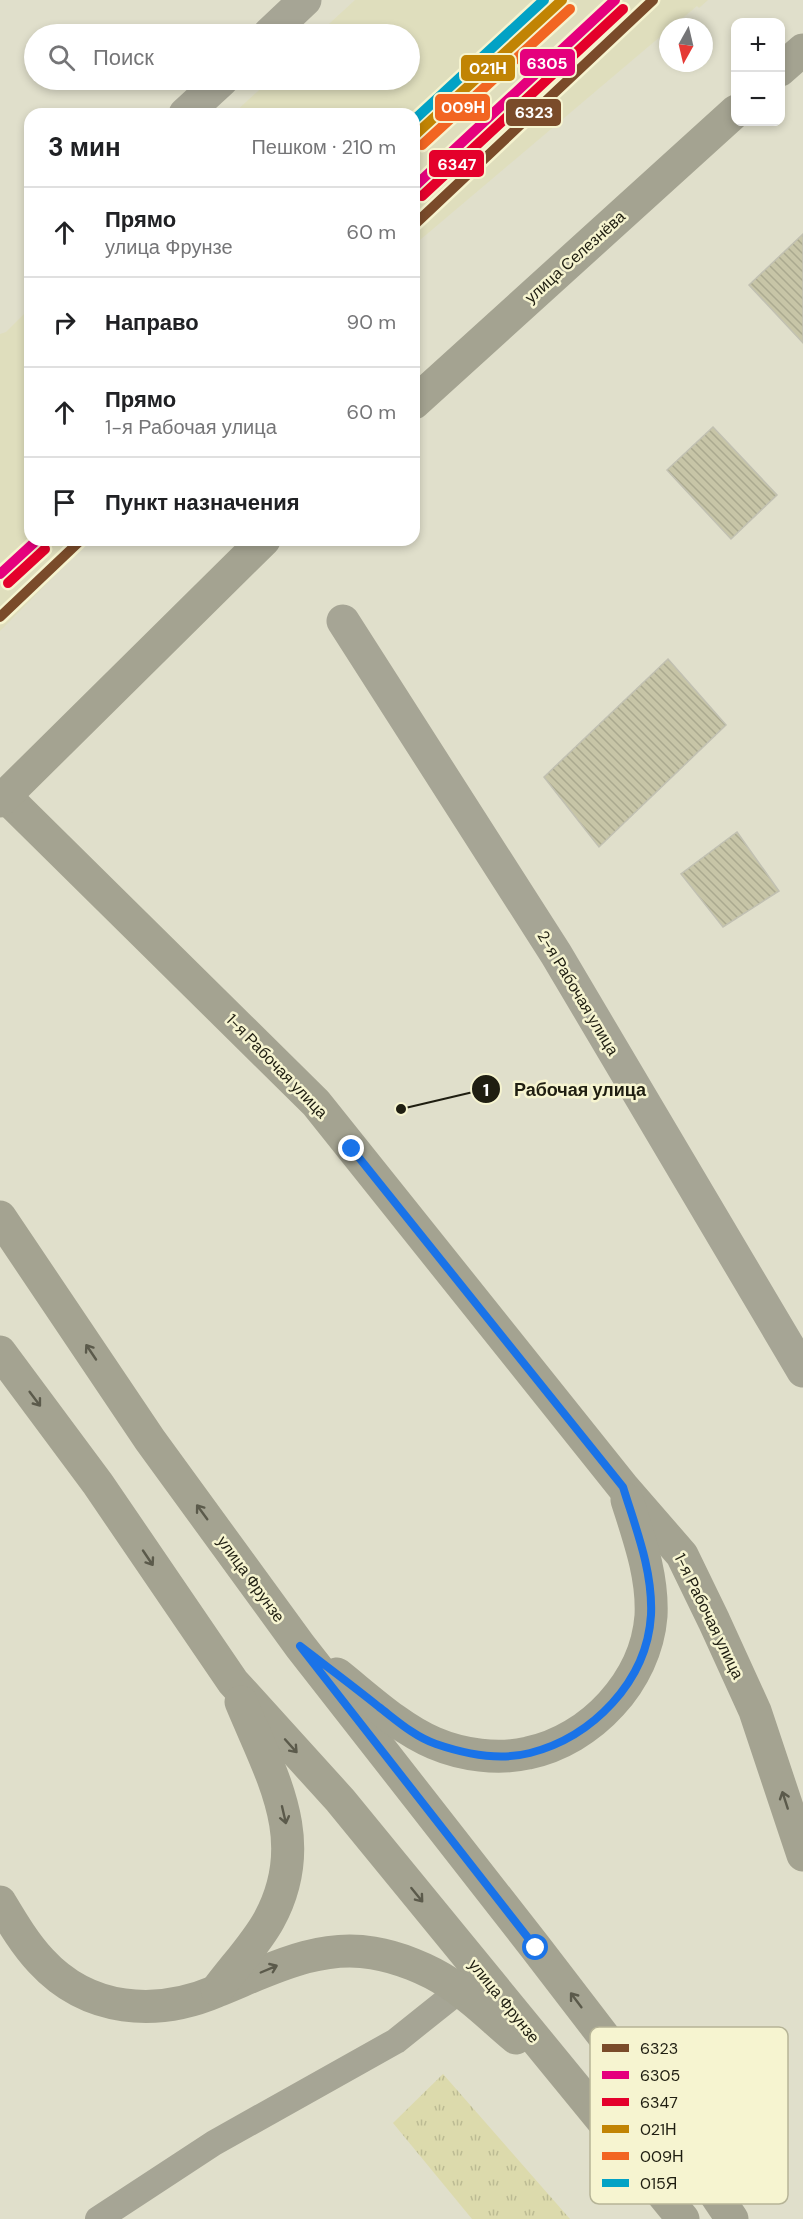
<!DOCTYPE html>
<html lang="ru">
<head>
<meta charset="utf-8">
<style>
	body { margin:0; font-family:"DM Sans",sans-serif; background:#f2f2f2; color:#202124 }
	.controls { position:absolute; right:18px; top:18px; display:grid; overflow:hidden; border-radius:12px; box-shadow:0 3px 9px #0003 }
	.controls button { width:54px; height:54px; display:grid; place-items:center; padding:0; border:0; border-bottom:2px solid #e0e0e0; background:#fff; color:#202124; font:30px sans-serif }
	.compass { position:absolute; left:659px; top:18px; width:54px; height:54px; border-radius:50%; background:#fff; box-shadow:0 3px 9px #0003; rotate:188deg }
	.stop { position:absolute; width:18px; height:18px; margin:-14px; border:4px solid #1a73e8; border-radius:50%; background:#fff }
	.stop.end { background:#1a73e8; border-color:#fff; box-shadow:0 2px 6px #0008 }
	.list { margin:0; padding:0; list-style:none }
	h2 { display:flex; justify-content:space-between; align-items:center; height:78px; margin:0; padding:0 24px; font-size:26px }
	h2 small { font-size:20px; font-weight:400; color:#757577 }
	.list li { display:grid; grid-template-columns:39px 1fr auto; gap:18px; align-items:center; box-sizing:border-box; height:90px; padding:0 24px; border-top:2px solid #e0e0e0 }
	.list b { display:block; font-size:22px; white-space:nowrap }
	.list p { margin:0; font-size:20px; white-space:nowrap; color:#757577 }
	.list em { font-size:20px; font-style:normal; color:#757577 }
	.icon { flex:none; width:33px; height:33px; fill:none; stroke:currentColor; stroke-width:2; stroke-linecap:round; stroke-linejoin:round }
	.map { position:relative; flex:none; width:803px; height:2219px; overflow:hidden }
	.search { position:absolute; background:#fff; box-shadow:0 3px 9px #0003; left:24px; top:24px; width:396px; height:66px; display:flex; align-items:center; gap:15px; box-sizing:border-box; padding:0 21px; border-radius:33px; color:#757577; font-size:22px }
	.panel { position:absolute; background:#fff; box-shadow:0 3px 9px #0003; left:24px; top:108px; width:396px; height:438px; border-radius:18px }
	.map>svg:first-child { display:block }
	.built { fill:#dfdebd }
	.grass { fill:url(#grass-tufts) }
	.building { fill:url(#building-back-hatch); stroke:#c1c0b1; stroke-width:1.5 }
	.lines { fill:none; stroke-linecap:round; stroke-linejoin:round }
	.lane { stroke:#a6a595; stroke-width:26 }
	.street { stroke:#a6a595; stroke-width:33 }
	.secondary { stroke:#a4a391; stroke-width:33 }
	.rail-1-casing { stroke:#f6f4d0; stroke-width:15 }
	.rail-2-casing { stroke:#f6f4d0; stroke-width:15 }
	.rail-3-casing { stroke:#f6f4d0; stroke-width:15 }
	.rail-4-casing { stroke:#f6f4d0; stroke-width:15 }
	.rail-5-casing { stroke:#f6f4d0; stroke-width:15 }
	.rail-6-casing { stroke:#f6f4d0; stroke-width:15 }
	.rail-1 { stroke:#7a4b2a; stroke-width:10 }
	.rail-2 { stroke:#e5007d; stroke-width:10 }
	.rail-3 { stroke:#e4002b; stroke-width:10 }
	.rail-4 { stroke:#c18404; stroke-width:10 }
	.rail-5 { stroke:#f26522; stroke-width:10 }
	.rail-6 { stroke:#02a2c5; stroke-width:10 }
	.oneway { stroke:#5b5a4b }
	.route { stroke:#1a73e8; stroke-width:8 }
	.labels { text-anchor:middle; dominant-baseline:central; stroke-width:5; stroke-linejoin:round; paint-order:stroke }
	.street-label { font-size:16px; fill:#1f1e11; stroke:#f6f4d0 }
	.key { fill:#f6f4d0; stroke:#b6b497; stroke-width:1.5 }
	.key-label { font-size:16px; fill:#1f1e11 }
	.leader { fill:none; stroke:#1f1e11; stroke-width:2 }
	.callout-dot { fill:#1f1e11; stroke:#f6f4d0; stroke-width:2 }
	.mark-label { font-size:18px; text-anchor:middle; font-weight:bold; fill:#fff }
	.callout-label { font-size:18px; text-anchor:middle; font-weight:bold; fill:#1f1e11; stroke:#f6f4d0; stroke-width:5; stroke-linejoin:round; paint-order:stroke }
	.line-badge { stroke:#f6f4d0; stroke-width:2 }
	.badge-label { font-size:16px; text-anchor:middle; font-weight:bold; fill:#fff }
</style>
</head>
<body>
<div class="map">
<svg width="803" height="2219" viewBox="0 0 803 2219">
	<defs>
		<pattern id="grass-tufts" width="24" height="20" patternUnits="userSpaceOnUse" patternTransform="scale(1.5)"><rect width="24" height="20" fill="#dcdaac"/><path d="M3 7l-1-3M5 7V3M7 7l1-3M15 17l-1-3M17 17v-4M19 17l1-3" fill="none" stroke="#bcbb93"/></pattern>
		<pattern id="building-back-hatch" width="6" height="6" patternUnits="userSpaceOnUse" patternTransform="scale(1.5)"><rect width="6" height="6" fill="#c7c5a7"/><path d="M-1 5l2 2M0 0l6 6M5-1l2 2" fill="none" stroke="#aaa98f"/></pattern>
	</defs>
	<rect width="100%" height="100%" fill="#e0dfcb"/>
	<g class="built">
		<path d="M355,0H708L699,8L697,6L672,27H668V30L414,245V114H233L270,80H410V34H318Z"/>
		<path d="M30,308V540H90L0,631V334L6,332Z"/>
	</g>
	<path class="grass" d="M443,2074L570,2219H472L393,2123Z"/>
	<g class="building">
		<path d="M803,234V343L749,285Z"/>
		<path d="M713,427L777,495L731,539L667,470Z"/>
		<path d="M668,659L726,725L599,847L544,777Z"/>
		<path d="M737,832L779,891L723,927L681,874Z"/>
	</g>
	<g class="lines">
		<path class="lane" d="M98,2219L214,2143L396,2041L451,1997"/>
		<g class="street">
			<path d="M269,34L305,0"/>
			<path d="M185,114L222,80"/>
			<path d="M343,621L556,954L803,1371"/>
		</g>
		<g class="secondary">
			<path d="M780,70L803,50"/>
			<path d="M414,403L736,111"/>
			<path d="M5,796L316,1103L623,1487L682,1555L714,1621L755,1711L803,1855"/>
			<path d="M0,801L264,540"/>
			<path d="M0,1217L150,1440L300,1646L536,1948L648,2094L732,2219"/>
			<path d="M0,1352L98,1484L233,1682L340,1800L683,2219"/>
			<path d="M337,1674C366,1697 400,1729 434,1743C462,1755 498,1760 528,1753C591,1740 646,1681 651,1616C653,1576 639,1538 627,1500"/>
			<path d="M0,1902C12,1922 25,1944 41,1961C88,2012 156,2017 217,1991C267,1971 318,1943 373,1953C398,1957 428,1969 449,1983C473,1998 494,2020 516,2038"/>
			<path d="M217,1990C233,1968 256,1944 269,1920C312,1841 272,1777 241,1702"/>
		</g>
		<defs>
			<g id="rail-1">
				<path d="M414,225L653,0"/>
				<path d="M0,617L81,540"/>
			</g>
			<g id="rail-2">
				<path d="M414,187L615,0"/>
				<path d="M0,574L37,540"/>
			</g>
			<g id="rail-3">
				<path d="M422,196L623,9"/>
				<path d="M8,583L45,549"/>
			</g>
			<path id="rail-4" d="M414,136L562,0"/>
			<path id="rail-5" d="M422,145L570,9"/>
			<path id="rail-6" d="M414,120L544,0"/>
		</defs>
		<use href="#rail-1" class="rail-1-casing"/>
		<use href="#rail-2" class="rail-2-casing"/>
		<use href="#rail-3" class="rail-3-casing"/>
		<use href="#rail-4" class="rail-4-casing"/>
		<use href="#rail-5" class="rail-5-casing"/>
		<use href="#rail-6" class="rail-6-casing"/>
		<use href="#rail-1" class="rail-1"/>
		<use href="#rail-2" class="rail-2"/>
		<use href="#rail-3" class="rail-3"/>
		<use href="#rail-4" class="rail-4"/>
		<use href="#rail-5" class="rail-5"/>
		<use href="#rail-6" class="rail-6"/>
	</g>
	<defs><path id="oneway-shaft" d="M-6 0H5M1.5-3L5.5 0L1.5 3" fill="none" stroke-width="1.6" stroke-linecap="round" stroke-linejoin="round" transform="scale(1.5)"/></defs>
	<g class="oneway">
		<use href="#oneway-shaft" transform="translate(91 1352) rotate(-124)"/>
		<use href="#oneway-shaft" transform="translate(35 1399) rotate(53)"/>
		<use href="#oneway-shaft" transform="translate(202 1512) rotate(-126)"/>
		<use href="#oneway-shaft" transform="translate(148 1558) rotate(56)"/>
		<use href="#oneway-shaft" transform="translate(291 1746) rotate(48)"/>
		<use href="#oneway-shaft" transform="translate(785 1800) rotate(-108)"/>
		<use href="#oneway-shaft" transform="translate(284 1815) rotate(77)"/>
		<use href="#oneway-shaft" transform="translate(417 1895) rotate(51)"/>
		<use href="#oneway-shaft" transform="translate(269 1969) rotate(-23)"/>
		<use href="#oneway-shaft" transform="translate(576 2000) rotate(-127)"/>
	</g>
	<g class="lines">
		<path class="route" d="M352,1149L623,1487C636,1529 653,1571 651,1615C647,1682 592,1737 530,1753C499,1761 465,1754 436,1744C415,1737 396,1720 379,1707C353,1686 326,1666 300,1646L536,1948"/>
	</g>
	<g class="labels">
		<g class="street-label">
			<text transform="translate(575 257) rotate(-42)">улица Селезнёва</text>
			<text transform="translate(578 993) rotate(59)">2-я Рабочая улица</text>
			<text transform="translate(277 1066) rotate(46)">1-я Рабочая улица</text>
			<text transform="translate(251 1579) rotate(54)">улица Фрунзе</text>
			<text transform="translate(709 1616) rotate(64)">1-я Рабочая улица</text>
			<text transform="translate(504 2001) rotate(51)">улица Фрунзе</text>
		</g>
	</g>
	<rect x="590" y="2027" width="198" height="177" rx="9" class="key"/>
	<rect x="602" y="2044" width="27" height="8" fill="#7a4b2a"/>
	<rect x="602" y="2071" width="27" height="8" fill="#e5007d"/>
	<rect x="602" y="2098" width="27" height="8" fill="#e4002b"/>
	<rect x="602" y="2125" width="27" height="8" fill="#c18404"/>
	<rect x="602" y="2152" width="27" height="8" fill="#f26522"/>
	<rect x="602" y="2179" width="27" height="8" fill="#02a2c5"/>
	<g class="key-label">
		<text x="640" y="2054">6323</text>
		<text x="640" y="2081">6305</text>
		<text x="640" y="2108">6347</text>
		<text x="640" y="2135">021Н</text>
		<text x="640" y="2162">009Н</text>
		<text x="640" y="2189">015Я</text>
	</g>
	<path class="leader" d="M401 1109L486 1089"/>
	<g class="callout-dot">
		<circle cx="401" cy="1109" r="6"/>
		<circle cx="486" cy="1089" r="15"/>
	</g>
	<g class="mark-label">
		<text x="486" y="1096">1</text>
	</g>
	<g class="callout-label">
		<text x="580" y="1096">Рабочая улица</text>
	</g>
	<g class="line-badge">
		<rect x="519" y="48" width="57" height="29" rx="6" fill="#e5007d"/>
		<rect x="460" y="54" width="56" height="28" rx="6" fill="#c18404"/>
		<rect x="434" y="93" width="57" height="29" rx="6" fill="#f26522"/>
		<rect x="505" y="98" width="57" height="29" rx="6" fill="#7a4b2a"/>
		<rect x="428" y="149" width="57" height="29" rx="6" fill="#e4002b"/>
	</g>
	<g class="badge-label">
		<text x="547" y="69">6305</text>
		<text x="488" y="74">021Н</text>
		<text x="463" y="113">009Н</text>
		<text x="534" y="118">6323</text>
		<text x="457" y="170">6347</text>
	</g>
</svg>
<div class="controls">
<button>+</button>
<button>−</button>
</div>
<svg class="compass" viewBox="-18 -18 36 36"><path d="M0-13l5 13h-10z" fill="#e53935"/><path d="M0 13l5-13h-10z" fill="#757577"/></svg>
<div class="stop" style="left:536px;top:1948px"></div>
<div class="stop end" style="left:352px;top:1149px"></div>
<div class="search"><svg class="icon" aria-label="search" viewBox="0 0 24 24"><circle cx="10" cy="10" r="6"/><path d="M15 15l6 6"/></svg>Поиск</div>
<section class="panel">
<h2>3 мин<small>Пешком · 210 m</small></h2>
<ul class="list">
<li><svg class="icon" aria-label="ahead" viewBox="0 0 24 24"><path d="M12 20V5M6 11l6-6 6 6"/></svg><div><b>Прямо</b><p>улица Фрунзе</p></div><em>60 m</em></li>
<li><svg class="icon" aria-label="right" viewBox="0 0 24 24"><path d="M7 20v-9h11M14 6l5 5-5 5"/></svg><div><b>Направо</b></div><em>90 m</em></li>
<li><svg class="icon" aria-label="ahead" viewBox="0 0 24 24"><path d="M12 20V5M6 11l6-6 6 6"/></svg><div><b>Прямо</b><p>1-я Рабочая улица</p></div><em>60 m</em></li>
<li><svg class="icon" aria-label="arrive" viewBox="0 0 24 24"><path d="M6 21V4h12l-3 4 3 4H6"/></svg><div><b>Пункт назначения</b></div></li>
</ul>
</section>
</div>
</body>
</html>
